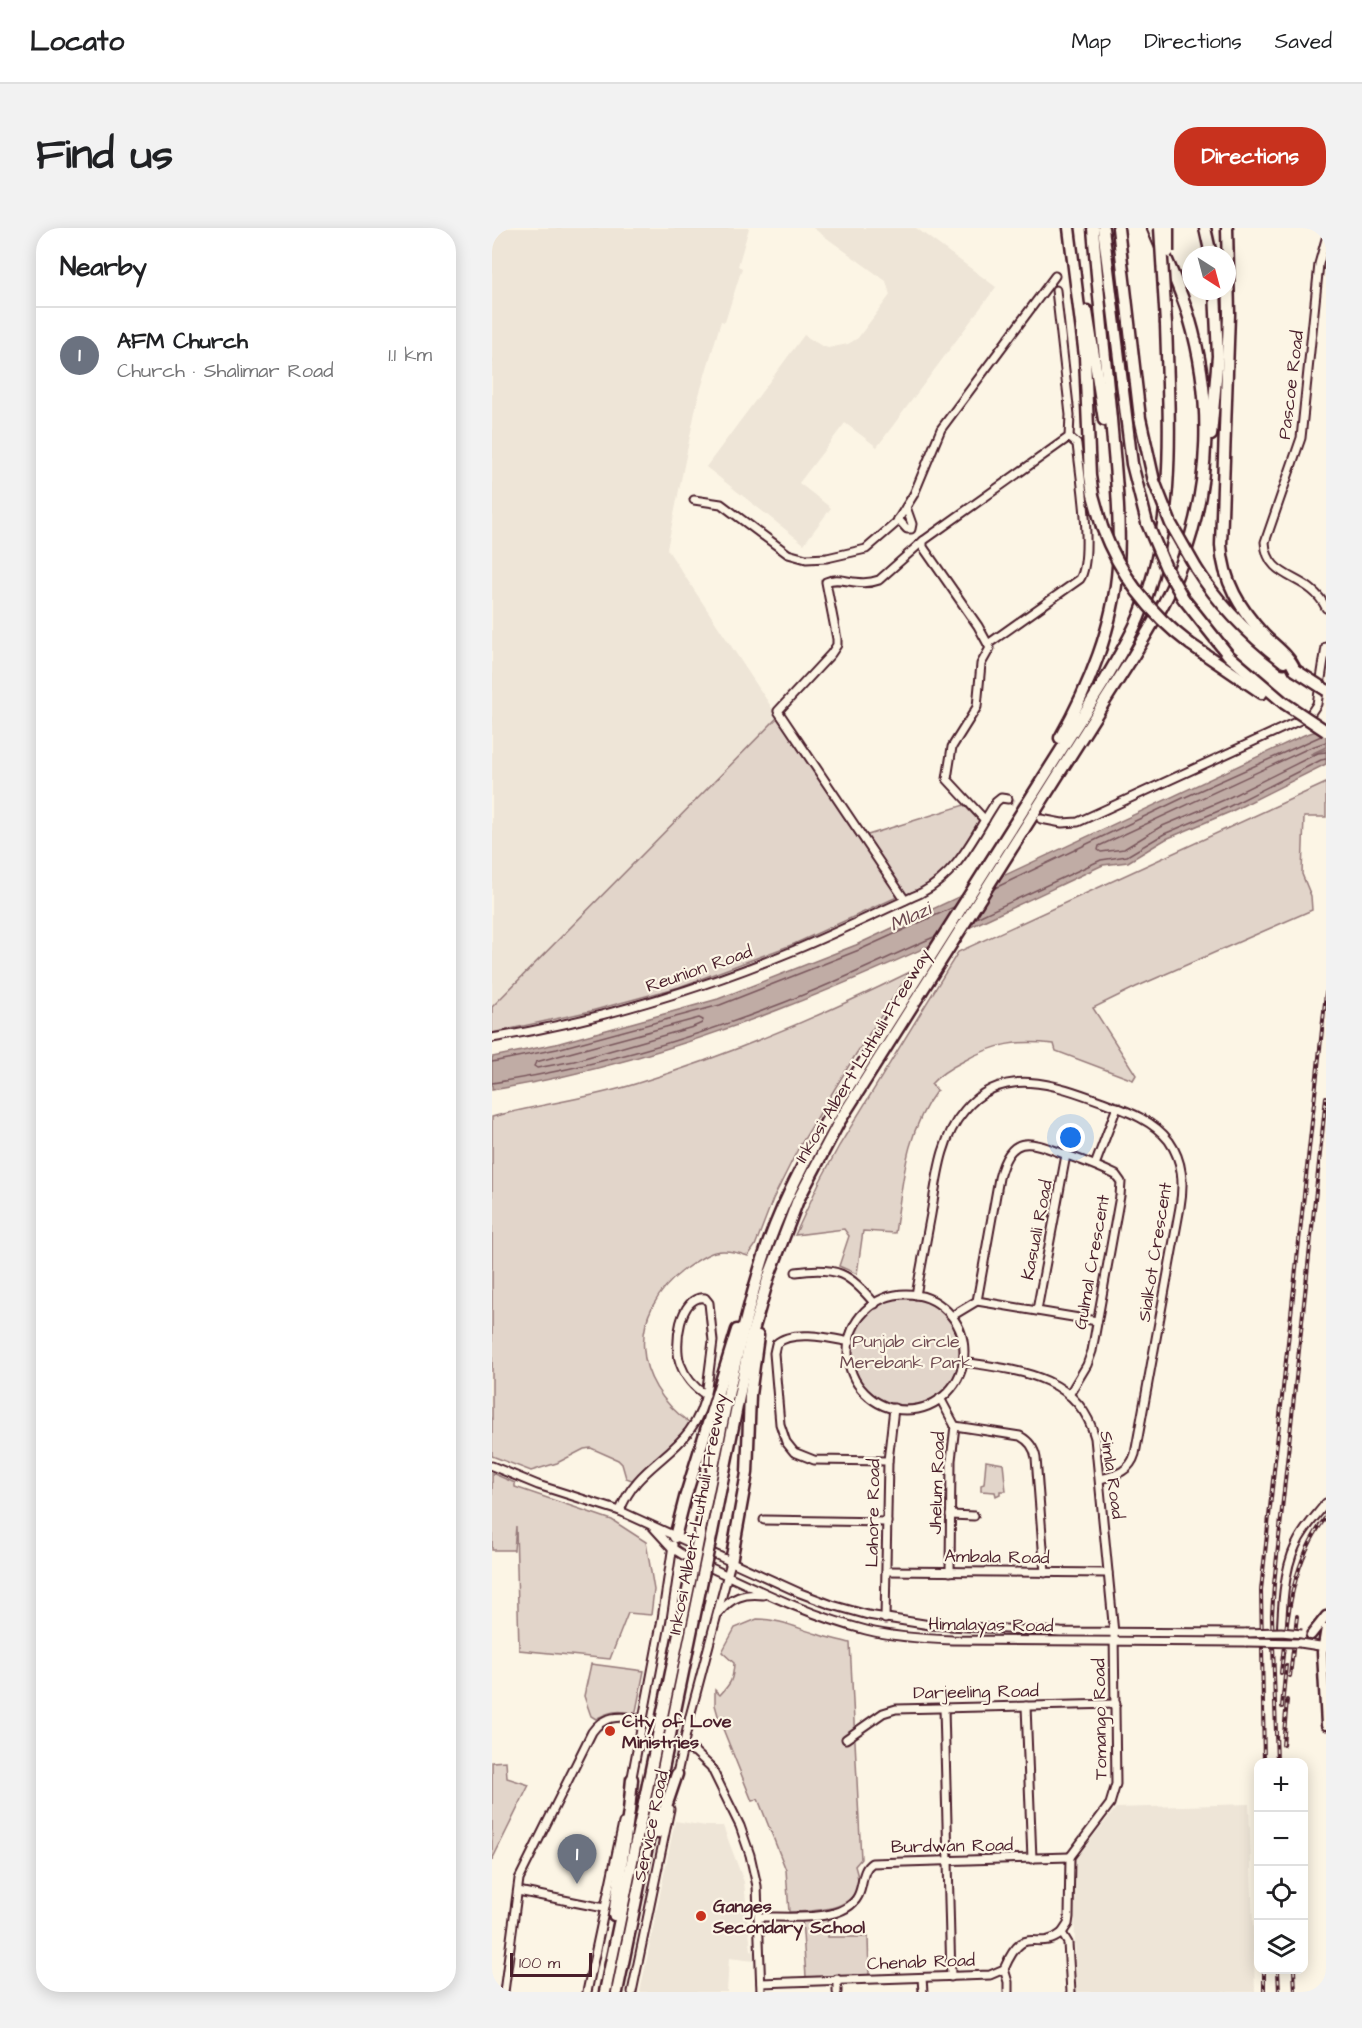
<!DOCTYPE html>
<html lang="en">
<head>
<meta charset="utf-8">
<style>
	body { margin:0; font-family:"Architects Daughter",sans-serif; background:#f2f2f2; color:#202124 }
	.controls { position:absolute; right:18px; bottom:18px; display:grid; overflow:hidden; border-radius:12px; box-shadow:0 3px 15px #0003 }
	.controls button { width:54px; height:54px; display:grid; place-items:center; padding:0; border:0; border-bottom:2px solid #e0e0e0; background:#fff; color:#202124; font:30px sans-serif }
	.compass { position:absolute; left:690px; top:18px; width:54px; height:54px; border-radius:50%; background:#fff; box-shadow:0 3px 15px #0003; rotate:144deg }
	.scale { position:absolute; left:18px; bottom:15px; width:82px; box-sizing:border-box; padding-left:6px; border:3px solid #4a1f2b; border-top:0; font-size:16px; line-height:21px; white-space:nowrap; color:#4a1f2b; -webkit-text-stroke:4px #fcf5e5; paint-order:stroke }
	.you { position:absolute; left:579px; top:910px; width:21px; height:21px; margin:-15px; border:4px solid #fff; border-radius:50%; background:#1a73e8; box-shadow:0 0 0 9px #1a73e833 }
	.badge { display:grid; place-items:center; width:39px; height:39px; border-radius:50%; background:#c8321e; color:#fff; font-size:20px; font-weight:700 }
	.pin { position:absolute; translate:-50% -50px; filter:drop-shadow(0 2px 3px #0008) }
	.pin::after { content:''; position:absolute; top:32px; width:21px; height:18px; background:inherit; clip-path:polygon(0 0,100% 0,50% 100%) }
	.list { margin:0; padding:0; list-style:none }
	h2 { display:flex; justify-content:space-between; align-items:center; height:78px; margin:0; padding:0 24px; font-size:26px }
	h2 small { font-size:20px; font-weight:400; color:#757577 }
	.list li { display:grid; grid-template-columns:39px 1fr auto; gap:18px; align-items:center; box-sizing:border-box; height:96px; padding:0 24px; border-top:2px solid #e0e0e0 }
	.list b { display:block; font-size:22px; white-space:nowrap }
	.list p { margin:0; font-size:20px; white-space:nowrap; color:#757577 }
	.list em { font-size:20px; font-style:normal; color:#757577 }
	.icon { flex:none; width:33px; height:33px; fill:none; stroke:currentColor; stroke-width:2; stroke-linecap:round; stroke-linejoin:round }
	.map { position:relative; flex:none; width:834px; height:1764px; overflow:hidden; border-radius:24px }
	header { display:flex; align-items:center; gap:36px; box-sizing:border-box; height:84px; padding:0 30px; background:#fff; border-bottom:2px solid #e0e0e0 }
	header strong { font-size:28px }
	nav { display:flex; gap:33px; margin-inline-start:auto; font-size:21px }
	.intro { display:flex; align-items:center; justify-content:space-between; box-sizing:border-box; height:144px; padding:0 36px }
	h1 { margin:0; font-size:42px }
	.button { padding:15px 27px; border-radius:24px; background:#c8321e; color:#fff; font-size:21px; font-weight:700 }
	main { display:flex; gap:36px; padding:0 36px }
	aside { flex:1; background:#fff; border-radius:24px; box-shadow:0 3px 15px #0003 }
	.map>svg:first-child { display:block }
	.built { fill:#eee5d7 }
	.green { fill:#e2d5ca; stroke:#967a7a; stroke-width:1.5 }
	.water { fill:#c0aca5; stroke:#917474; stroke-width:1.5 }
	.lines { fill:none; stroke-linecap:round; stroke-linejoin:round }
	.shore { stroke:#79575c; stroke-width:1.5 }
	.minor-tunnel { stroke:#d8cac0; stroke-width:7; stroke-dasharray:7 3.5; stroke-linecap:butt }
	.minor-casing { stroke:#4a1f2b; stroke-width:11 }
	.major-casing { stroke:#4a1f2b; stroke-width:13 }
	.highway-casing { stroke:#4a1f2b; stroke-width:15 }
	.minor { stroke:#fcf5e5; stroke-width:7 }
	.major { stroke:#fcf5e5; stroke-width:8 }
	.highway { stroke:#fcf5e5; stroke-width:10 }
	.rail-casing { stroke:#4a1f2b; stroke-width:4 }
	.rail { stroke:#fcf5e5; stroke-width:1.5; stroke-dasharray:4.5; stroke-linecap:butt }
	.minor-bridge-casing { stroke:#4a1f2b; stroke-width:11; stroke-linecap:butt }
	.highway-bridge-casing { stroke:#4a1f2b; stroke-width:15; stroke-linecap:butt }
	.minor-bridge { stroke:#fcf5e5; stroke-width:7 }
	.highway-bridge { stroke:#fcf5e5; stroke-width:10 }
	.poi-dot { fill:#c8321e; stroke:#fcf5e5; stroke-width:2 }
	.labels { text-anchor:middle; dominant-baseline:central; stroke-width:4.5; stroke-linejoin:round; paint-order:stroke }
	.street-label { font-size:18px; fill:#4a1f2b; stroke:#fcf5e5 }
	.park-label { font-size:18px; fill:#704c53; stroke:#fcf5e5 }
	.poi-label { font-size:18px; font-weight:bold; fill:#4a1f2b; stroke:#fcf5e5; text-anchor:start }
	.water-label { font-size:20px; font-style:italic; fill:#6d4950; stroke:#fcf5e5 }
</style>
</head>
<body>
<header>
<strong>Locato</strong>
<nav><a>Map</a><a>Directions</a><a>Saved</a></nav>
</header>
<div class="intro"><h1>Find us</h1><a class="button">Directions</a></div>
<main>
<aside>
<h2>Nearby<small></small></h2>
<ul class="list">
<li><span class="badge" style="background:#6b7280">1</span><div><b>AFM Church</b><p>Church · Shalimar Road</p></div><em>1.1 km</em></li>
</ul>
</aside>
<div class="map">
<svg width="834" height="1764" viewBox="0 0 834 1764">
	<rect width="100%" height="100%" fill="#fcf5e5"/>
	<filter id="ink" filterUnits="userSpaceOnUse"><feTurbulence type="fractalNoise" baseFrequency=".0167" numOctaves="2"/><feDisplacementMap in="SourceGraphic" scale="12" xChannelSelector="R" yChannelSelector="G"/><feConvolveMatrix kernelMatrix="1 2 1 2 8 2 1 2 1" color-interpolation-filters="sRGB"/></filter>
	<g filter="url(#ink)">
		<g class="built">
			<path d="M0,0H257L246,38L250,40L233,94L229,93L205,174L175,321L286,489L0,779Z"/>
			<path d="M321,0H424L504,59L385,219L353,195L307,255L339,280L312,316L214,239L312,107L328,117L336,120L356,116L366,110L398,67L394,53Z"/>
			<path d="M757,1576L763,1764H584L581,1634L624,1580Z"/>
			<path d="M183,1593L214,1598H231L252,1654L259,1723L262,1724V1733L237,1730L235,1764H148Z"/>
		</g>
		<g class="green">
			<path d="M286,489L366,610L472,577L487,593L461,635L445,651L424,663L405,669L302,716L187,759L99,783L0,805V779Z"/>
			<path d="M834,555V589H812L810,646L819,668L820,682L644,759L601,780L644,847L641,852L564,823L562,816C525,812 503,815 470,834C458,840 448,846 439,856L445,862C413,904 411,955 403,1005L371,1003L365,1046L347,1038L357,1008L352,1001L303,1007L327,955L347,918L466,724Z"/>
			<path d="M418,744L364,826L306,921L281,971L263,1018L256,1028C227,1018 218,1023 193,1041C134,1085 140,1154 198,1195L182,1215L140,1252L134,1250L130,1236L126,1232L99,1220L92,1221L65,1235L39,1243L0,1228V889C47,876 96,871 143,856C238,827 329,788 418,744Z"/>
			<circle cx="414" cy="1123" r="54"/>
			<path d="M494,1233L511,1236L514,1263H508V1266L504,1268L503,1264L489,1263V1257L492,1256Z"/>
			<path d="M0,1245L23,1255V1259L120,1292L154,1314L162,1362L159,1387L136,1385L118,1431L27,1422L24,1298L22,1322H0Z"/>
			<path d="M265,1391C287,1391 305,1400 325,1406C336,1410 347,1412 358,1415L369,1631L363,1638C379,1683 325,1683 297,1684L294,1642L266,1571L260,1573L227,1491L223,1477V1462L228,1467C239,1455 241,1452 242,1435L230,1424L243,1400Z"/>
			<path d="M99,1436L152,1443L144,1483L141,1485C126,1482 117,1483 104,1491L99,1488L92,1468Z"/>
			<path d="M14,1533L15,1550L37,1557L0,1632V1534Z"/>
			<path d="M310,1691H335L336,1709H376L377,1747L314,1749Z"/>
		</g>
		<path class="water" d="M834,500V519L819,526L820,527L834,521V536L738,584L674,611L636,634L611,637C414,729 217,828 0,862V829L64,816L226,771L364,717L812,507Z"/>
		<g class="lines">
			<g class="shore">
				<path d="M834,514L817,520L607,618L606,622L609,624L632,621L668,599L732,572L826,525L834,524"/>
				<path d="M503,660L691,570L829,508"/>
				<path d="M484,690L609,632L635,628L672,606L736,579L829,532L834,531"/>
				<path d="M207,790L211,792L210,795L201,799L82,833L45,840L42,838L44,834Z"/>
				<path d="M0,834L65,821L228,777L367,722L462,679"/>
				<path d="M0,855C110,838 220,805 323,762C364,745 403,726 444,708"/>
			</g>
			<path class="minor-tunnel" d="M516,571L549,591"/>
			<defs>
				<g id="minor">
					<path d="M834,11L827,36L809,210L773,314C775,354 818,345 834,380"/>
					<path d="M202,272L229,276L296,326L314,331L335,330L374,321L404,295L422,266L449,201L563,48"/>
					<path d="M406,291L415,301H419L420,296L414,279"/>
					<path d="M496,416L588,351C602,328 588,246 585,216L577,209"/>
					<path d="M549,591L570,595L586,594L817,488L825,476L834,419"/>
					<path d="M493,592L455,551L460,519L485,479L489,436L498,420L486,398L431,319V313L577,209L578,187L564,62"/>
					<path d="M413,672L286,483L339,426L345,417V411L334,354C348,347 366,360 387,352L431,313"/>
					<path d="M0,810C104,793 206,762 303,722C346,704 387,684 429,665C467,645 481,609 504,574L509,570L516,571"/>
					<path d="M603,937L625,879"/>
					<path d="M304,1044C345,1038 357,1045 383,1076"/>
					<circle cx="414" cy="1124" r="58"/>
					<path d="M424,1067C429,1040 434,1013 439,986C445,951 448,911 472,883C510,836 565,857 611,874C635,883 661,892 677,913C691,933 692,955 688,979L643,1226C638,1243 625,1247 608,1251"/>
					<path d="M485,1073L605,1093"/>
					<path d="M545,1082L574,927"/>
					<path d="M460,1088L485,1073L507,950C519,903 539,914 575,927C592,933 608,939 624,947L629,954L628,968L600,1123L595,1137L577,1167"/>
					<path d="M358,1114C338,1110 300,1101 284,1116L282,1125L288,1196L294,1214L302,1224L322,1232L396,1233"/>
					<path d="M471,1134C525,1142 587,1147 603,1210L622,1405L624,1556L618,1576L578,1629L577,1689L576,1696L570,1705L576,1715L579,1764"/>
					<path d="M448,1170L463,1198L459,1232L458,1344"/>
					<path d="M463,1198L528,1208C537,1213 542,1219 544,1230L553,1345"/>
					<path d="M0,1238L46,1257L128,1283L308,1365L340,1377L376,1387L438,1397L569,1404L754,1405"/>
					<path d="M128,1283C147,1229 204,1227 215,1160L221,1113L217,1075L213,1070C187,1067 182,1118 188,1135C193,1149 201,1159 214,1167"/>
					<path d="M458,1287L482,1288"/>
					<path d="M272,1292L395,1294"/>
					<path d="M160,1298L180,1320L191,1327C251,1354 310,1386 374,1402C402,1409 432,1411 460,1412L754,1414"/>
					<path d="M395,1343L616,1345"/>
					<path d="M227,1385C239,1369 252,1365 271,1367"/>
					<path d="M393,1391L396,1233L402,1180"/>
					<path d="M789,1413C790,1384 791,1343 804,1317C811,1301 824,1288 834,1275"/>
					<path d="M808,1415L834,1419"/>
					<path d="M534,1478L540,1631"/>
					<path d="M452,1480L459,1749"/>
					<path d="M354,1511L391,1485L404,1481L624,1476"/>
					<path d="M190,1520L203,1524L219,1539L248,1598L258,1627L265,1658L269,1764"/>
					<path d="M184,1550L198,1488L239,1334"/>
					<path d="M139,1554L170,1391L181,1317"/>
					<path d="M26,1663L112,1680"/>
					<path d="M266,1689C293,1688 352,1696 366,1668C372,1657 369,1642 380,1635L578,1629"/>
					<path d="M512,1741L516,1754V1764"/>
					<path d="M430,1750L431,1764"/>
					<path d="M345,1751V1764"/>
					<path d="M269,1755L498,1747L512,1741C533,1692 544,1726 570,1705"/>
					<path d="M12,1764L27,1651L100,1504C113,1485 130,1489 151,1491"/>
					<path d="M95,1764L131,1595"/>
					<path d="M140,1764L178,1581"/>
				</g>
				<g id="major">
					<path d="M833,0L834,1"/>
					<path d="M834,1400L830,1424L834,1497"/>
					<path d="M819,1407L834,1388"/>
				</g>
				<g id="highway">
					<path d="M577,0L593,128L598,248L601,267L610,299"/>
					<path d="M611,0L640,236L655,295"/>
					<path d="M626,0L648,190L662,253"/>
					<path d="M713,0L719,27"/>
					<path d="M735,0L737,86L729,317C731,353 748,381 772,407C783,418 797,427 803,442"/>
					<path d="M595,83L612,192"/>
					<path d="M719,207L726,128L723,63"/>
					<path d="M704,340C727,377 758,408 792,434"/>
					<path d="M691,370L737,428L792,475"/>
					<path d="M698,416L770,465"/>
					<path d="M568,510C597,459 622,397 626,338C629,289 623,239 619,191C613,128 606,64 601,0"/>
					<path d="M208,1303C227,1212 243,1120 271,1031C286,983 310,938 334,894L612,454C624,433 637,412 647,389C685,295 677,195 674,96"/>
					<path d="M220,1304L258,1113L277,1048L306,972L347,894L640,430C658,400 677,370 689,337C719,258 721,170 697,89C688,59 673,29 661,0"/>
					<path d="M183,1309L193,1270L245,1102"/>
					<path d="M239,1334L255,1245L258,1167L266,1108"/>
					<path d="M165,1605L185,1546"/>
					<path d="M122,1687L137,1583L140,1551"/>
					<path d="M113,1764L200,1343"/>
					<path d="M125,1764L211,1347"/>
				</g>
			</defs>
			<use href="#minor" class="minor-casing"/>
			<use href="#major" class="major-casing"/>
			<use href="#highway" class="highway-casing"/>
			<use href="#minor" class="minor"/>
			<use href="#major" class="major"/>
			<use href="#highway" class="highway"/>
			<defs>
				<g id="rail">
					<path d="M789,1445C795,1390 799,1335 834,1289"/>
					<path d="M798,1448L805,1388"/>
					<path d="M790,1479L794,1437"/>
					<path d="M791,1517L795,1472"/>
					<path d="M772,1534L769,1362L834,765"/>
					<path d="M785,1534L780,1387L782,1356L834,869"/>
					<path d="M772,1742V1764"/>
					<path d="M786,1742L787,1764"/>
					<path d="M802,1742L803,1764"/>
				</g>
			</defs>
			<use href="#rail" class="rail-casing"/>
			<use href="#rail" class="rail"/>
			<defs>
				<g id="minor-bridge">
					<path d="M754,1405L789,1404L810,1406"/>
					<path d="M754,1414L808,1415"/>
				</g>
				<g id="highway-bridge">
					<path d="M668,0L674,96"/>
					<path d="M676,24V0"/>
					<path d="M662,253L679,296L704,340"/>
					<path d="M655,295L674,340L691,370"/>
					<path d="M610,299C628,347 657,385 698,416"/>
					<path d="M803,442L834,462"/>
					<path d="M792,475L834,503"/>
					<path d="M200,1343L208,1303"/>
					<path d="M211,1347L220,1304"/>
				</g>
			</defs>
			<use href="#minor-bridge" class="minor-bridge-casing"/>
			<use href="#highway-bridge" class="highway-bridge-casing"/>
			<use href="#minor-bridge" class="minor-bridge"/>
			<use href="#highway-bridge" class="highway-bridge"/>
		</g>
	</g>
	<g class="poi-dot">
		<circle cx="118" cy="1503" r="6"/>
		<circle cx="209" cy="1688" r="6"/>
	</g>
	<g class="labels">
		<g class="street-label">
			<text transform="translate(799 157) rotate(-83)">Pascoe Road</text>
			<text transform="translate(207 741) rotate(-19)">Reunion Road</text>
			<text transform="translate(371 828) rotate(-59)">Inkosi Albert Luthuli Freeway</text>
			<text transform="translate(545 1002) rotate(-79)">Kasuali Road</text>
			<text transform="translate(663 1024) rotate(-81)">Sialkot Crescent</text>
			<text transform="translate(600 1034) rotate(-80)">Gulmal Crescent</text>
			<text transform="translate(620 1247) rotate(82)">Simla Road</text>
			<text transform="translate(445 1255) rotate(-88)">Jhelum Road</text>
			<text transform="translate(381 1285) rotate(-89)">Lahore Road</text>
			<text transform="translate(206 1286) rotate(-79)">Inkosi Albert Luthuli Freeway</text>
			<text transform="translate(505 1329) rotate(1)">Ambala Road</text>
			<text transform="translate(499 1397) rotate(1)">Himalayas Road</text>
			<text transform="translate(484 1464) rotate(-1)">Darjeeling Road</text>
			<text transform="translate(608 1491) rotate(-91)">Tomango Road</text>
			<text transform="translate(159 1598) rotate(-78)">Service Road</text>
			<text transform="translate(460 1618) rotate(-1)">Burdwan Road</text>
			<text transform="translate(429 1734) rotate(-2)">Chenab Road</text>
		</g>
		<g class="park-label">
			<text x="414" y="1113">Punjab circle<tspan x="414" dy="21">Merebank Park</tspan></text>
		</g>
		<g class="poi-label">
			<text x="130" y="1493">City of Love<tspan x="130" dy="21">Ministries</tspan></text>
			<text x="221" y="1678">Ganges<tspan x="221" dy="21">Secondary School</tspan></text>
		</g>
		<g class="water-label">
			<text transform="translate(418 689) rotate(-25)">Mlazi</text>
		</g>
	</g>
</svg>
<div class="controls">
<button>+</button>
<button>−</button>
<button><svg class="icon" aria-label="locate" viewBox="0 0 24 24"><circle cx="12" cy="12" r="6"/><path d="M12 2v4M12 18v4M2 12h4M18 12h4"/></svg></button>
<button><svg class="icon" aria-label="layers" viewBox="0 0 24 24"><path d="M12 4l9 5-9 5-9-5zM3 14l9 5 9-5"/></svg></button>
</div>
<svg class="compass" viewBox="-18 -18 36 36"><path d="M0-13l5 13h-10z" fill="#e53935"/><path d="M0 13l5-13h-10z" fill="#757577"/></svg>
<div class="scale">100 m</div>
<div class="you"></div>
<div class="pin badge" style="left:85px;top:1656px;background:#6b7280">1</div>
</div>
</main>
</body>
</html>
